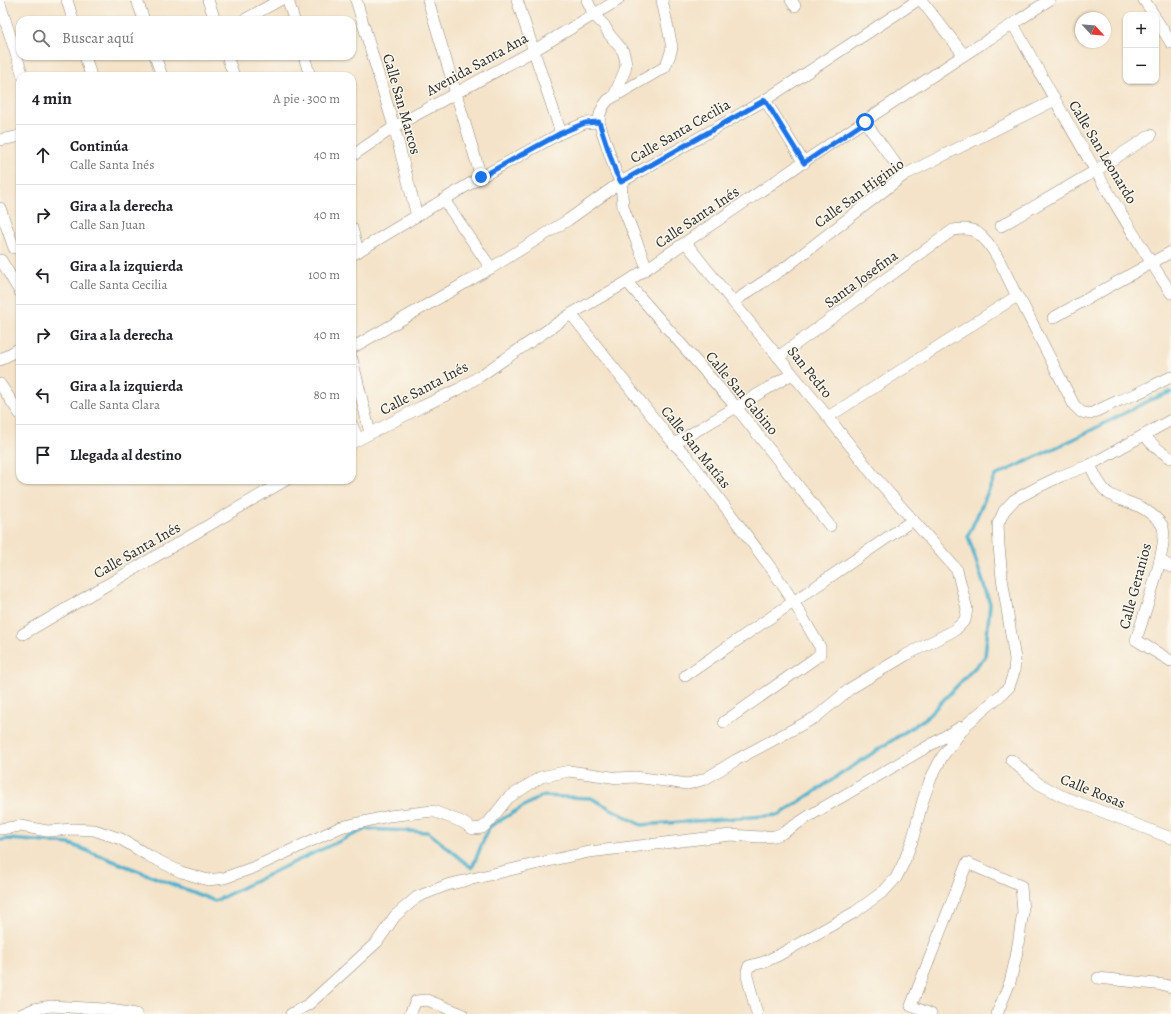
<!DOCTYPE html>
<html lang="es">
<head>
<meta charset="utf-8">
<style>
	body { margin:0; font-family:Alegreya,serif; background:#f6f6f6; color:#202124 }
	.controls { position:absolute; right:12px; top:12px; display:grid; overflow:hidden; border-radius:8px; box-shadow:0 1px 3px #0004 }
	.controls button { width:36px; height:36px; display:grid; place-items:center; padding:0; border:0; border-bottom:1px solid #e0e0e0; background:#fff; color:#202124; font:20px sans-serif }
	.compass { position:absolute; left:1075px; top:12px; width:36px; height:36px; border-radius:50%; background:#fff; box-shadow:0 1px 3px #0004; rotate:116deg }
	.stop { position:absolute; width:12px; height:12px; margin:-9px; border:3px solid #1a73e8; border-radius:50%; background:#fff }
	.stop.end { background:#1a73e8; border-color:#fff; box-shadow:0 1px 4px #0008 }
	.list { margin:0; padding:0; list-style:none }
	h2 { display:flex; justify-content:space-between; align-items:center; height:52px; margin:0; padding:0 16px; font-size:17px }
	h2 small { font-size:13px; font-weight:400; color:#757577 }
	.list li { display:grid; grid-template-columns:26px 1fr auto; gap:12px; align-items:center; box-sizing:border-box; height:60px; padding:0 16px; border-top:1px solid #e0e0e0 }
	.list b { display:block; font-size:15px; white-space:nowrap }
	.list p { margin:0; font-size:13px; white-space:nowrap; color:#757577 }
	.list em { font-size:13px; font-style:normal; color:#757577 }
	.icon { flex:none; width:22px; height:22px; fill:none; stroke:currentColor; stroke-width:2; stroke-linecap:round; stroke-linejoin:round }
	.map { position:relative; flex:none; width:1171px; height:1014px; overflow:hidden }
	.search { position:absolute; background:#fff; box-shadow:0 1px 3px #0004; left:16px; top:16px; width:340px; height:44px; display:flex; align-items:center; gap:10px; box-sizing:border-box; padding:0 14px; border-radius:12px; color:#757577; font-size:15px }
	.panel { position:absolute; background:#fff; box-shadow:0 1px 3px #0004; left:16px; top:72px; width:340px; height:412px; border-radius:12px }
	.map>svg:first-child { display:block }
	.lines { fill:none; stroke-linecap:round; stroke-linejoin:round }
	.stream { stroke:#4cb0cb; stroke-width:3.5 }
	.street-casing { stroke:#90877a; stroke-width:12 }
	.street { stroke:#fff; stroke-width:11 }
	.route { stroke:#1a73e8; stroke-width:5 }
	.labels { text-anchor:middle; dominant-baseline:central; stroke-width:3; stroke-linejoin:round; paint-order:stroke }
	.street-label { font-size:15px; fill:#2b2b2b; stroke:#fbf7ec }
</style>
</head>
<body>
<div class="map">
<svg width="1171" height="1014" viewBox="0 0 1171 1014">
	<rect width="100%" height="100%" fill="#fbf7ec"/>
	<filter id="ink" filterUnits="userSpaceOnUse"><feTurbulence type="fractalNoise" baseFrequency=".025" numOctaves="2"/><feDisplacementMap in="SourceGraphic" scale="8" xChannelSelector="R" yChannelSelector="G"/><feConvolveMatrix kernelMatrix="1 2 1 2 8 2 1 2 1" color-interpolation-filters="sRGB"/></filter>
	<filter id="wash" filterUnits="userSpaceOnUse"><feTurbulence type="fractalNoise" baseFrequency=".012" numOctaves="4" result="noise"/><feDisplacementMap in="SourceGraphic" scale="16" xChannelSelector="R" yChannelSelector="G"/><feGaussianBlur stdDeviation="0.9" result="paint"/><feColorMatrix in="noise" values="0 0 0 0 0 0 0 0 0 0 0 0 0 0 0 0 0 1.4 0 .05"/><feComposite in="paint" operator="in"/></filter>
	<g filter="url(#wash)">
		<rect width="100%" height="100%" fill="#f4e3c9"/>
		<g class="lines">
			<path class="stream" d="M0,840L10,839L70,844L215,901L290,864L366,829L428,832L472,868L489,827L541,796L591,798L641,825L779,815L926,718L985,657L990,604L968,536L995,476L1074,439L1150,400L1171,392"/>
		</g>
	</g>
	<g filter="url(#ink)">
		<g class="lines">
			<defs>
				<g id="street">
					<path d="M67,0L73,20"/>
					<path d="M137,0L144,20"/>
					<path d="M208,0L215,20"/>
					<path d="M288,0L294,20"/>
					<path d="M356,0L394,127L417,216"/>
					<path d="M428,0L481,177"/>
					<path d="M517,0L561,133"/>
					<path d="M587,0L594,15L604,25L609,34L623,51L625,58L626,64L625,70L614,96"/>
					<path d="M791,0L795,6"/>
					<path d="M921,0L964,55"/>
					<path d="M1144,0L1154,15"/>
					<path d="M0,4L23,76"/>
					<path d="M1156,19L1171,43"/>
					<path d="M244,20L280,0"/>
					<path d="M1013,24C1063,116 1114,206 1171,293"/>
					<path d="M85,56L91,76"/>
					<path d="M155,56L162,76"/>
					<path d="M227,56L234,76"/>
					<path d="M304,56L310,76"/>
					<path d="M765,100L804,163"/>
					<path d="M599,122L616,173L621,182L623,207L647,268"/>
					<path d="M865,122L904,175"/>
					<path d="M0,140L16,137L20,135"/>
					<path d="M352,156L394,127L533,51L618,0"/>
					<path d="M444,200L491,268"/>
					<path d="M0,208L14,248"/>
					<path d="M1001,226L1095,171L1151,135"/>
					<path d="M352,228L358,252"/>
					<path d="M352,255L481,177L561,133L585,123L599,122C599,113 602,107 608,100L665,67L670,55L672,47L662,0"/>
					<path d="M1,260L20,292"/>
					<path d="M627,282L736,407L830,526"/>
					<path d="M733,302L786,267L904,175L1055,100"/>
					<path d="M571,314L674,444L687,456L774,572L793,601L820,647V654L814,659L724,722"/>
					<path d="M1053,318L1171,252"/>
					<path d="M352,348L491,268L568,220L621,182L765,100L918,0"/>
					<path d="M778,357L953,230C960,229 965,228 972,230C992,237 1007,278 1017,296C1020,300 1023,304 1025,309L1074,405L1081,412L1090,414L1120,400L1136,394L1171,377"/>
					<path d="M352,359L370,433"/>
					<path d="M0,360L20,348"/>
					<path d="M0,384L20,414"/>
					<path d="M828,417L1017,296"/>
					<path d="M352,425L358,439"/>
					<path d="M1145,435C1152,446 1160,451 1171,458"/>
					<path d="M352,443L421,407L459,389L480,376L571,314L627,282L842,136L964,55L1013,24L1049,0"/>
					<path d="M674,444L792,374"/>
					<path d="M1090,465C1095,475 1099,486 1108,493C1115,499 1134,503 1144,509C1150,513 1158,519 1162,525C1171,541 1142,620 1136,640L1171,661"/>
					<path d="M1160,560L1171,567"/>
					<path d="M23,634L286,480"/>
					<path d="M685,676L913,520"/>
					<path d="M1011,760L1039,784L1062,796L1171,838"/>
					<path d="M0,829L21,826L47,831L73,829L94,830L121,839L149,856L181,872L208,880L224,878L255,867L341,827L389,816L433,811L462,822L473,829L482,828L489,822L508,798L541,777L569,771L618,778L635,777L688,784L705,779L736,760L816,717L851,688L906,655L955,630L965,620L967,609L957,570L874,476L828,417L733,302L686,243"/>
					<path d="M1098,978L1165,985L1171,987"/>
					<path d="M22,1014L34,1009L51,1006L104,1009L136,1014"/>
					<path d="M291,1014L309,1004L377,942L395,916L417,897L447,885L535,864L589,852L731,835L760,837L775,836L783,833L809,816L961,727"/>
					<path d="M410,1014L416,1001L427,1000L462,1014"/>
					<path d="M757,1014L747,976V971L749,966L764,962L779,955L855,912L884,891L896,878L904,862L912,841L923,800L931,778L942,757L967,724L1003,693L1009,687L1014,672L1015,659L1002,578L999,546L998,524L1004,511L1014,500L1038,487L1061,476L1090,465L1171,420"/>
					<path d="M931,1014L911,1006L967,863L1021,886L1023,912L1016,957L1010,982L997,1014"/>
				</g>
			</defs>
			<use href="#street" class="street-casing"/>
			<use href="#street" class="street"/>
		</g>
	</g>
	<g class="lines" filter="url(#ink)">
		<path class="route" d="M481,177L561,133L585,123L599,122L616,173L621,182L765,100L804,163L865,122"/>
	</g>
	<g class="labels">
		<g class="street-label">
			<text transform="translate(477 64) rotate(-29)">Avenida Santa Ana</text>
			<text transform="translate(402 104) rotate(74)">Calle San Marcos</text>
			<text transform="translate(680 131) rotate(-30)">Calle Santa Cecilia</text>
			<text transform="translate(1103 152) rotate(59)">Calle San Leonardo</text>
			<text transform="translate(859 193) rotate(-36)">Calle San Higinio</text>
			<text transform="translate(697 217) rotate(-34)">Calle Santa Inés</text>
			<text transform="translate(861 279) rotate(-36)">Santa Josefina</text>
			<text transform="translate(810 372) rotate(51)">San Pedro</text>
			<text transform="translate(424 388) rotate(-28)">Calle Santa Inés</text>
			<text transform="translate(742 393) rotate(50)">Calle San Gabino</text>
			<text transform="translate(696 447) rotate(51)">Calle San Matías</text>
			<text transform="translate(137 550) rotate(-30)">Calle Santa Inés</text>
			<text transform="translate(1135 586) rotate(-75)">Calle Geranios</text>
			<text transform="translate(1093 791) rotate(22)">Calle Rosas</text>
		</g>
	</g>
</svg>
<div class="controls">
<button>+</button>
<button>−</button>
</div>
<svg class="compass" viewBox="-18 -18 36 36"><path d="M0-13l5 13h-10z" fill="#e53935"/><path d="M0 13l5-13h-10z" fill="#757577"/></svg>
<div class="stop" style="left:865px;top:122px"></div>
<div class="stop end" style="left:481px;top:177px"></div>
<div class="search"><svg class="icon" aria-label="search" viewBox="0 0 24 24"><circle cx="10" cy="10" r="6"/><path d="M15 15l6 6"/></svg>Buscar aquí</div>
<section class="panel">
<h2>4 min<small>A pie · 300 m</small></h2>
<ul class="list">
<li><svg class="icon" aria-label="ahead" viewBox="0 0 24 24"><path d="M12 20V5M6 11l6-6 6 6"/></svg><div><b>Continúa</b><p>Calle Santa Inés</p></div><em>40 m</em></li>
<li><svg class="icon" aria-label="right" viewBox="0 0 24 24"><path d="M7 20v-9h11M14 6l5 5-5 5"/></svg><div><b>Gira a la derecha</b><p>Calle San Juan</p></div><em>40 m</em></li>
<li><svg class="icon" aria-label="left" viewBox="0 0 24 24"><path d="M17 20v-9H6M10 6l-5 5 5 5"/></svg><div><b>Gira a la izquierda</b><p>Calle Santa Cecilia</p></div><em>100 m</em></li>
<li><svg class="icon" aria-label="right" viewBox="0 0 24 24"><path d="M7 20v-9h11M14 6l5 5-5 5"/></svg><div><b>Gira a la derecha</b></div><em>40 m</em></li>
<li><svg class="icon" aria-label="left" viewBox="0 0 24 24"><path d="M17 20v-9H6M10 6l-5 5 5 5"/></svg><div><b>Gira a la izquierda</b><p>Calle Santa Clara</p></div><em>80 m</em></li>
<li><svg class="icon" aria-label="arrive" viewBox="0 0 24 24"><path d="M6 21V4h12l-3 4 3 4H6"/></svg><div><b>Llegada al destino</b></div></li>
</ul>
</section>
</div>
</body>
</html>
